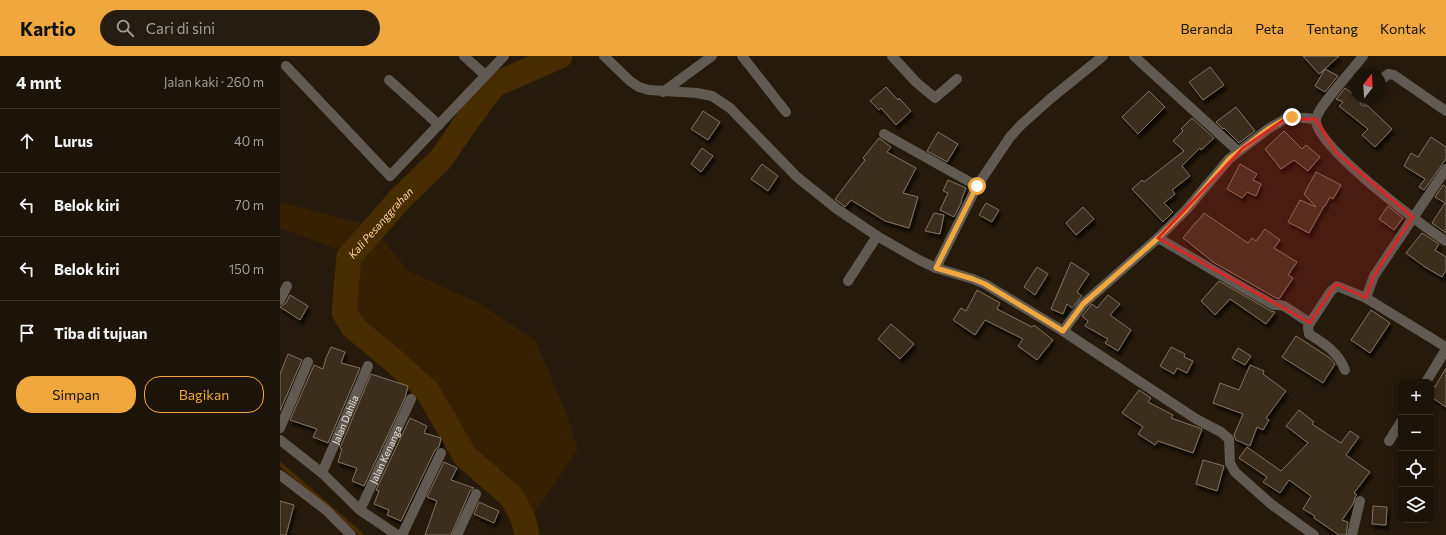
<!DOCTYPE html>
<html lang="id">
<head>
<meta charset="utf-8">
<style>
	body { margin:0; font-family:Commissioner,sans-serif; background:#251d12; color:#f1f3f6 }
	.controls { position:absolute; right:12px; bottom:12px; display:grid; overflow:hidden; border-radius:8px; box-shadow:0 2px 10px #0003 }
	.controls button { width:36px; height:36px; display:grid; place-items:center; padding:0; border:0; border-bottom:1px solid #3a3329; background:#1c1408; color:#f1f3f6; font:20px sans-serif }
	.compass { position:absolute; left:1070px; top:12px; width:36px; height:36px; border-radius:50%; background:#1c1408; box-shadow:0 2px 10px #0003; rotate:17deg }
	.stop { position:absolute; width:12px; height:12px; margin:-9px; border:3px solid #efa73e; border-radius:50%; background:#fff }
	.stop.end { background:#efa73e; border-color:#fff; box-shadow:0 1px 4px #0008 }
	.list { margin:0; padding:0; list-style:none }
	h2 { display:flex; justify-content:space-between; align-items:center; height:52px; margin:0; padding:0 16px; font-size:17px }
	h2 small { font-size:13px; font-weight:400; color:#a09e9c }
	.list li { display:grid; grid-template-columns:26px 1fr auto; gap:12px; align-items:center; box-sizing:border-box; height:64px; padding:0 16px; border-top:1px solid #3a3329 }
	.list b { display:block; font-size:15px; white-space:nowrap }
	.list em { font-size:13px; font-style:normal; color:#a09e9c }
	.actions { display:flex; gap:8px; padding:12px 16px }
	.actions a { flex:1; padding:9px 0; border:1px solid #efa73e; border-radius:16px; text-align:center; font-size:14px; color:#efa73e }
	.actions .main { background:#efa73e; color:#111 }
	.icon { flex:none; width:22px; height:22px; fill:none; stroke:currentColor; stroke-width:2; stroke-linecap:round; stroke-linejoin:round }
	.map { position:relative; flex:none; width:1166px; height:479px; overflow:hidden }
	header { display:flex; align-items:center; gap:24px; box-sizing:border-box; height:56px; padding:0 20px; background:#efa73e; color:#111 }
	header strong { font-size:19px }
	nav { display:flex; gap:22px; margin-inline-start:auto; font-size:14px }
	.search { width:280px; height:36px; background:#251d12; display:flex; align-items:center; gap:10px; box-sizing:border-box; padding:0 14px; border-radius:22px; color:#a09e9c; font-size:15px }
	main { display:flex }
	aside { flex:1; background:#1c1408 }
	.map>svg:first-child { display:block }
	.green { fill:#352002 }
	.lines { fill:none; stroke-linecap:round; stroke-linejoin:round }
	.stream { stroke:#482d02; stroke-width:4 }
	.river { stroke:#482d02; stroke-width:25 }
	.building { fill:#3b2f1f; stroke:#817261; filter:url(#shadow) }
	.minor { stroke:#605a53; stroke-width:10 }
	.route { stroke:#efa73e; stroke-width:5 }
	.marked { fill:#d62828; fill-opacity:0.2; stroke:#d62828; stroke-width:3; stroke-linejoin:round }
	.labels { text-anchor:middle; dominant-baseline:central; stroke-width:3; stroke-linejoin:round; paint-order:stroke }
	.street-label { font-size:10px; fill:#eae1d8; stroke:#1b1003 }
	.water-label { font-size:11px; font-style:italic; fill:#fcd19b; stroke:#1b1003 }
</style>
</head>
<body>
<header>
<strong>Kartio</strong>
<div class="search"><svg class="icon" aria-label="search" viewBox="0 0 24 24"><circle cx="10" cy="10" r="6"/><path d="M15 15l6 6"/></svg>Cari di sini</div>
<nav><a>Beranda</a><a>Peta</a><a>Tentang</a><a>Kontak</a></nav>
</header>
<main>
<aside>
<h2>4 mnt<small>Jalan kaki · 260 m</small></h2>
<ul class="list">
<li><svg class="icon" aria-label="ahead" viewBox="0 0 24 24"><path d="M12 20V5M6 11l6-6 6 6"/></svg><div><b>Lurus</b></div><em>40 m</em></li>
<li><svg class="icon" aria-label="left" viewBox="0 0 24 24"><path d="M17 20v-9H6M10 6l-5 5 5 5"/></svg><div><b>Belok kiri</b></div><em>70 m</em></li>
<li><svg class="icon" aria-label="left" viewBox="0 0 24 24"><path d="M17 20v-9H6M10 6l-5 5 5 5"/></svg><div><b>Belok kiri</b></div><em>150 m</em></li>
<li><svg class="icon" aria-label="arrive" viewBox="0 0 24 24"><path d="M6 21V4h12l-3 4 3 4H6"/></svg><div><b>Tiba di tujuan</b></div></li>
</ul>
<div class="actions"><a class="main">Simpan</a><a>Bagikan</a></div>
</aside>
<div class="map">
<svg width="1166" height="479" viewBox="0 0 1166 479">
	<defs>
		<filter id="shadow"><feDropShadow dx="2.5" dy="4.5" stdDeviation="1" flood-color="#0009"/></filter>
	</defs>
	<rect width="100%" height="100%" fill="#251a0b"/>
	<path class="green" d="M0,146L92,170L128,215L199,247L256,285L291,370L298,393L245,471L235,436L189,407L165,372L135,323L81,276L58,237L67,197L0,172Z"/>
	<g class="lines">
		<path class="stream" d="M0,408L82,479"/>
		<path class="river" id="s1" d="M247,479L243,462L232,441L185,400L148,336L114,305L73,271L64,256L69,201L119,144L161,103L189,62L214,29L280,0"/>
	</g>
	<g class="building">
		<path d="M1023,0H1059L1045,13L1058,20L1045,36L1035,30L1045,13L1039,18Z"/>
		<path d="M930,11L944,29L923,44L909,26Z"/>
		<path d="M606,31L618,44L619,42L631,55L616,69L601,52L599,54L590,45Z"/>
		<path d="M1065,32L1076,40V42H1079L1081,49L1084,50H1088L1112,73L1095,91L1082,79L1088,73L1059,50L1063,46L1056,43Z"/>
		<path d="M869,35L885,51L858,78L842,61Z"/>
		<path d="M956,51L975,75L959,87L944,72L943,73L936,66Z"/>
		<path d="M423,55L440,66L428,84L411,73Z"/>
		<path d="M912,62L934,82L921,94L920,92L902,110L910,120L892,134L895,138L884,147L893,156L883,166L852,133L862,124L864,126L904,95L893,85L903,75L901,73Z"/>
		<path d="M1004,75L1022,93L1026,89L1040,101L1028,115L1014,104L1001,113L985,93Z"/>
		<path d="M658,76L678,88L667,106L647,95Z"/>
		<path d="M1151,81L1166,91V103L1144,134L1139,131L1145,123L1124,110L1131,97L1138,101Z"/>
		<path d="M599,82L611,91L607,96L636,112L623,137L638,141L629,172L605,165L571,144L565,151L555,143L585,104L583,102Z"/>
		<path d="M422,92L433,100L421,116L411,108Z"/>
		<path d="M482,108L498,120L488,135L471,123Z"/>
		<path d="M960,108L977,118L973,124L981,128L976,140L967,136L962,142L947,133Z"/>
		<path d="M1036,116L1061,129L1053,143L1050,141L1045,150H1044L1029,177L1008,166L1020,144L1036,151L1024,138Z"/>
		<path d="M668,124L686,132L681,145H682L674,161L660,154L668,137L663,135Z"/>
		<path d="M1163,129L1166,131V177L1152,167L1165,147L1155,141Z"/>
		<path d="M706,147L719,154L712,166L699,159Z"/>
		<path d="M1108,150L1123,162L1114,174L1099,163Z"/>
		<path d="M803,151L814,163L796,179L786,167Z"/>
		<path d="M654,157L664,159L660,178L645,175Z"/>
		<path d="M924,157L968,187L972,182L976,185L985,173L1000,184L994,192L1017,206L1008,219L1013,222L999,243L996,242L933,206L903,182L916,166H917Z"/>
		<path d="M1142,177L1159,188L1155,194L1166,201V214L1162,221L1145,211L1126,197Z"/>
		<path d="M791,206L809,218L797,236L802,240L792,252L787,248L783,258L771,253Z"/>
		<path d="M757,211L768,218L755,239L744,231Z"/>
		<path d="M939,225L991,255L995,256L986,268L950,243L935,259L921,245Z"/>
		<path d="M697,234L720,247L717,253L752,271L754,269L773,284L757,304L738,290L743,283L705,264L695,279L673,264L681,252L686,255Z"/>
		<path d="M10,239L28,250L20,264L0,251L6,247Z"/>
		<path d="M828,239L840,248L830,259L851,274L838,295L825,287L828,283L805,270L808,265L802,260L812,248L817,252Z"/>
		<path d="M1091,254L1110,267L1090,297L1071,284Z"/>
		<path d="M611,268L634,288L620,303L598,283Z"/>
		<path d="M1016,280L1050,302L1055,308L1043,327L1002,301Z"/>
		<path d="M51,291L65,296L61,307L80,312L48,387L33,381L37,373L10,364L34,309L43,313L46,302Z"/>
		<path d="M891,291L905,298L904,301L913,305L907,317L897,312L894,318L880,310Z"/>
		<path d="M958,292L971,300L965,309L952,302Z"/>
		<path d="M8,298L22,304L0,355V318Z"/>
		<path d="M970,309L984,315L983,318L1006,335L986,362L989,364L983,374L977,371L970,390L956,384L954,379L963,358L933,347L940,327L959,334Z"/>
		<path d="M1166,312V351L1151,341V330L1152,328L1155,331Z"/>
		<path d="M91,318L128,330L125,342L84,430L72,425L77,412L58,406L62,393L60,392Z"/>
		<path d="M859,334L871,342L868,346L893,359L891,362L922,373L913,397L878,385L875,389L858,378L863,371L842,357Z"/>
		<path d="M1019,354L1034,366L1032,368L1061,387L1070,375L1079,381L1066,399L1090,416L1074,437L1077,439L1075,441L1073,448L1062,464L1068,466L1066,479H1059L1034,462L1035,460L1023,453L1031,440L1009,424L1000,437L983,426L987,421L959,402L967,391L1001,415L1028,387L1006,370Z"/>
		<path d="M130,362L147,370L144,377L161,382L159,391L155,394L121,465L107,459L109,454L94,448L99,435L96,434Z"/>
		<path d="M923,404L944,410L937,435L916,428Z"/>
		<path d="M164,406L177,412L171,424L194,432L190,435L171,479H145L157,445L147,441Z"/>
		<path d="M0,445L14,449L6,479H0Z"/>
		<path d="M199,446L219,455L214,467L194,458Z"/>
		<path d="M1093,450L1107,451L1106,469L1092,468Z"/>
	</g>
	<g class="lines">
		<g class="minor">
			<path d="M184,0L205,19"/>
			<path d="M324,0L350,25L359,31L369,34L417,37L432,40L450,52L517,121L557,153L597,180L639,204L656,212L693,223L705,228L783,275L916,363L941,376L949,383L950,407L955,416L991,448L1034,479"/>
			<path d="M462,0L506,56"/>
			<path d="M612,0L636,26L655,42L677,23"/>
			<path d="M854,0L958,95"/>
			<path d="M1083,0C1074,13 1036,52 1036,64C1035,90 1142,170 1166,185"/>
			<path d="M6,10L110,120L224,0"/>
			<path d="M109,24L159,69"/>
			<path d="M1100,25L1108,18L1114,19L1166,55"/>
			<path d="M383,36L432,0"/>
			<path d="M1085,44L1087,42"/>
			<path d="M604,78L697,130"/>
			<path d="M878,182C917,204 955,228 994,249H999L1004,250L1030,267L1051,235L1057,230L1086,242L1166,291"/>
			<path d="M656,212L697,130L730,81L741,69L770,43L823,0"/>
			<path d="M568,225L597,180"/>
			<path d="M1086,242L1094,220L1166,113"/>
			<path d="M0,244L7,230"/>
			<path d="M1030,267L1028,271L1029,278C1045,288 1058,296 1065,314"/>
			<path d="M783,275L803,248L878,182L906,154L949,103L988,73L1005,63L1012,61L1036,63"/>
			<path d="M1146,326L1166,293"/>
			<path d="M0,372L28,306"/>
			<path d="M0,384L42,417L80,454L117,479"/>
			<path d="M1109,385L1121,366"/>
			<path id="s2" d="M42,417L88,310"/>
			<path d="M0,419L46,454L71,479"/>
			<path id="s3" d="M80,454L131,343"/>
			<path d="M122,479L161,397"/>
			<path d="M177,479L196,438"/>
			<path d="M1072,479L1080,445"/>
		</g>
	</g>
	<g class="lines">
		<path class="route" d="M697,130L656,212L693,223L705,228L783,275L803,248L878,182L906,154L949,103L988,73L1005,63L1012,61"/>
	</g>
	<path class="marked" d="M1005,63H1036L1056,96L1133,161L1094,220L1086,242L1056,228L1030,267L878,182L963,92Z"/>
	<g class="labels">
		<g class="street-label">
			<text stroke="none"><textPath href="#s2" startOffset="58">Jalan Dahlia</textPath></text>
			<text stroke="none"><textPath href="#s3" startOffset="61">Jalan Kenanga</textPath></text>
		</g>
		<g class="water-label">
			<text stroke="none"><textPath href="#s1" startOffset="396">Kali Pesanggrahan</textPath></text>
		</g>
	</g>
</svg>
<div class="controls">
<button>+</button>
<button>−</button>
<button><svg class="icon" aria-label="locate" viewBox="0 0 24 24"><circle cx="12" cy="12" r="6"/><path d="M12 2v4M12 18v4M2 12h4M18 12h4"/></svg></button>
<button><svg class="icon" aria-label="layers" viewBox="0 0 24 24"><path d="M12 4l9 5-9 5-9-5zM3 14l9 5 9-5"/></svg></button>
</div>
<svg class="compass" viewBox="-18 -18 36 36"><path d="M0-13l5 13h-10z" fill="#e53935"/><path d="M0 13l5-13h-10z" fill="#a09e9c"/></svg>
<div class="stop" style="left:697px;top:130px"></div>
<div class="stop end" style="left:1012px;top:61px"></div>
</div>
</main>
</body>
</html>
